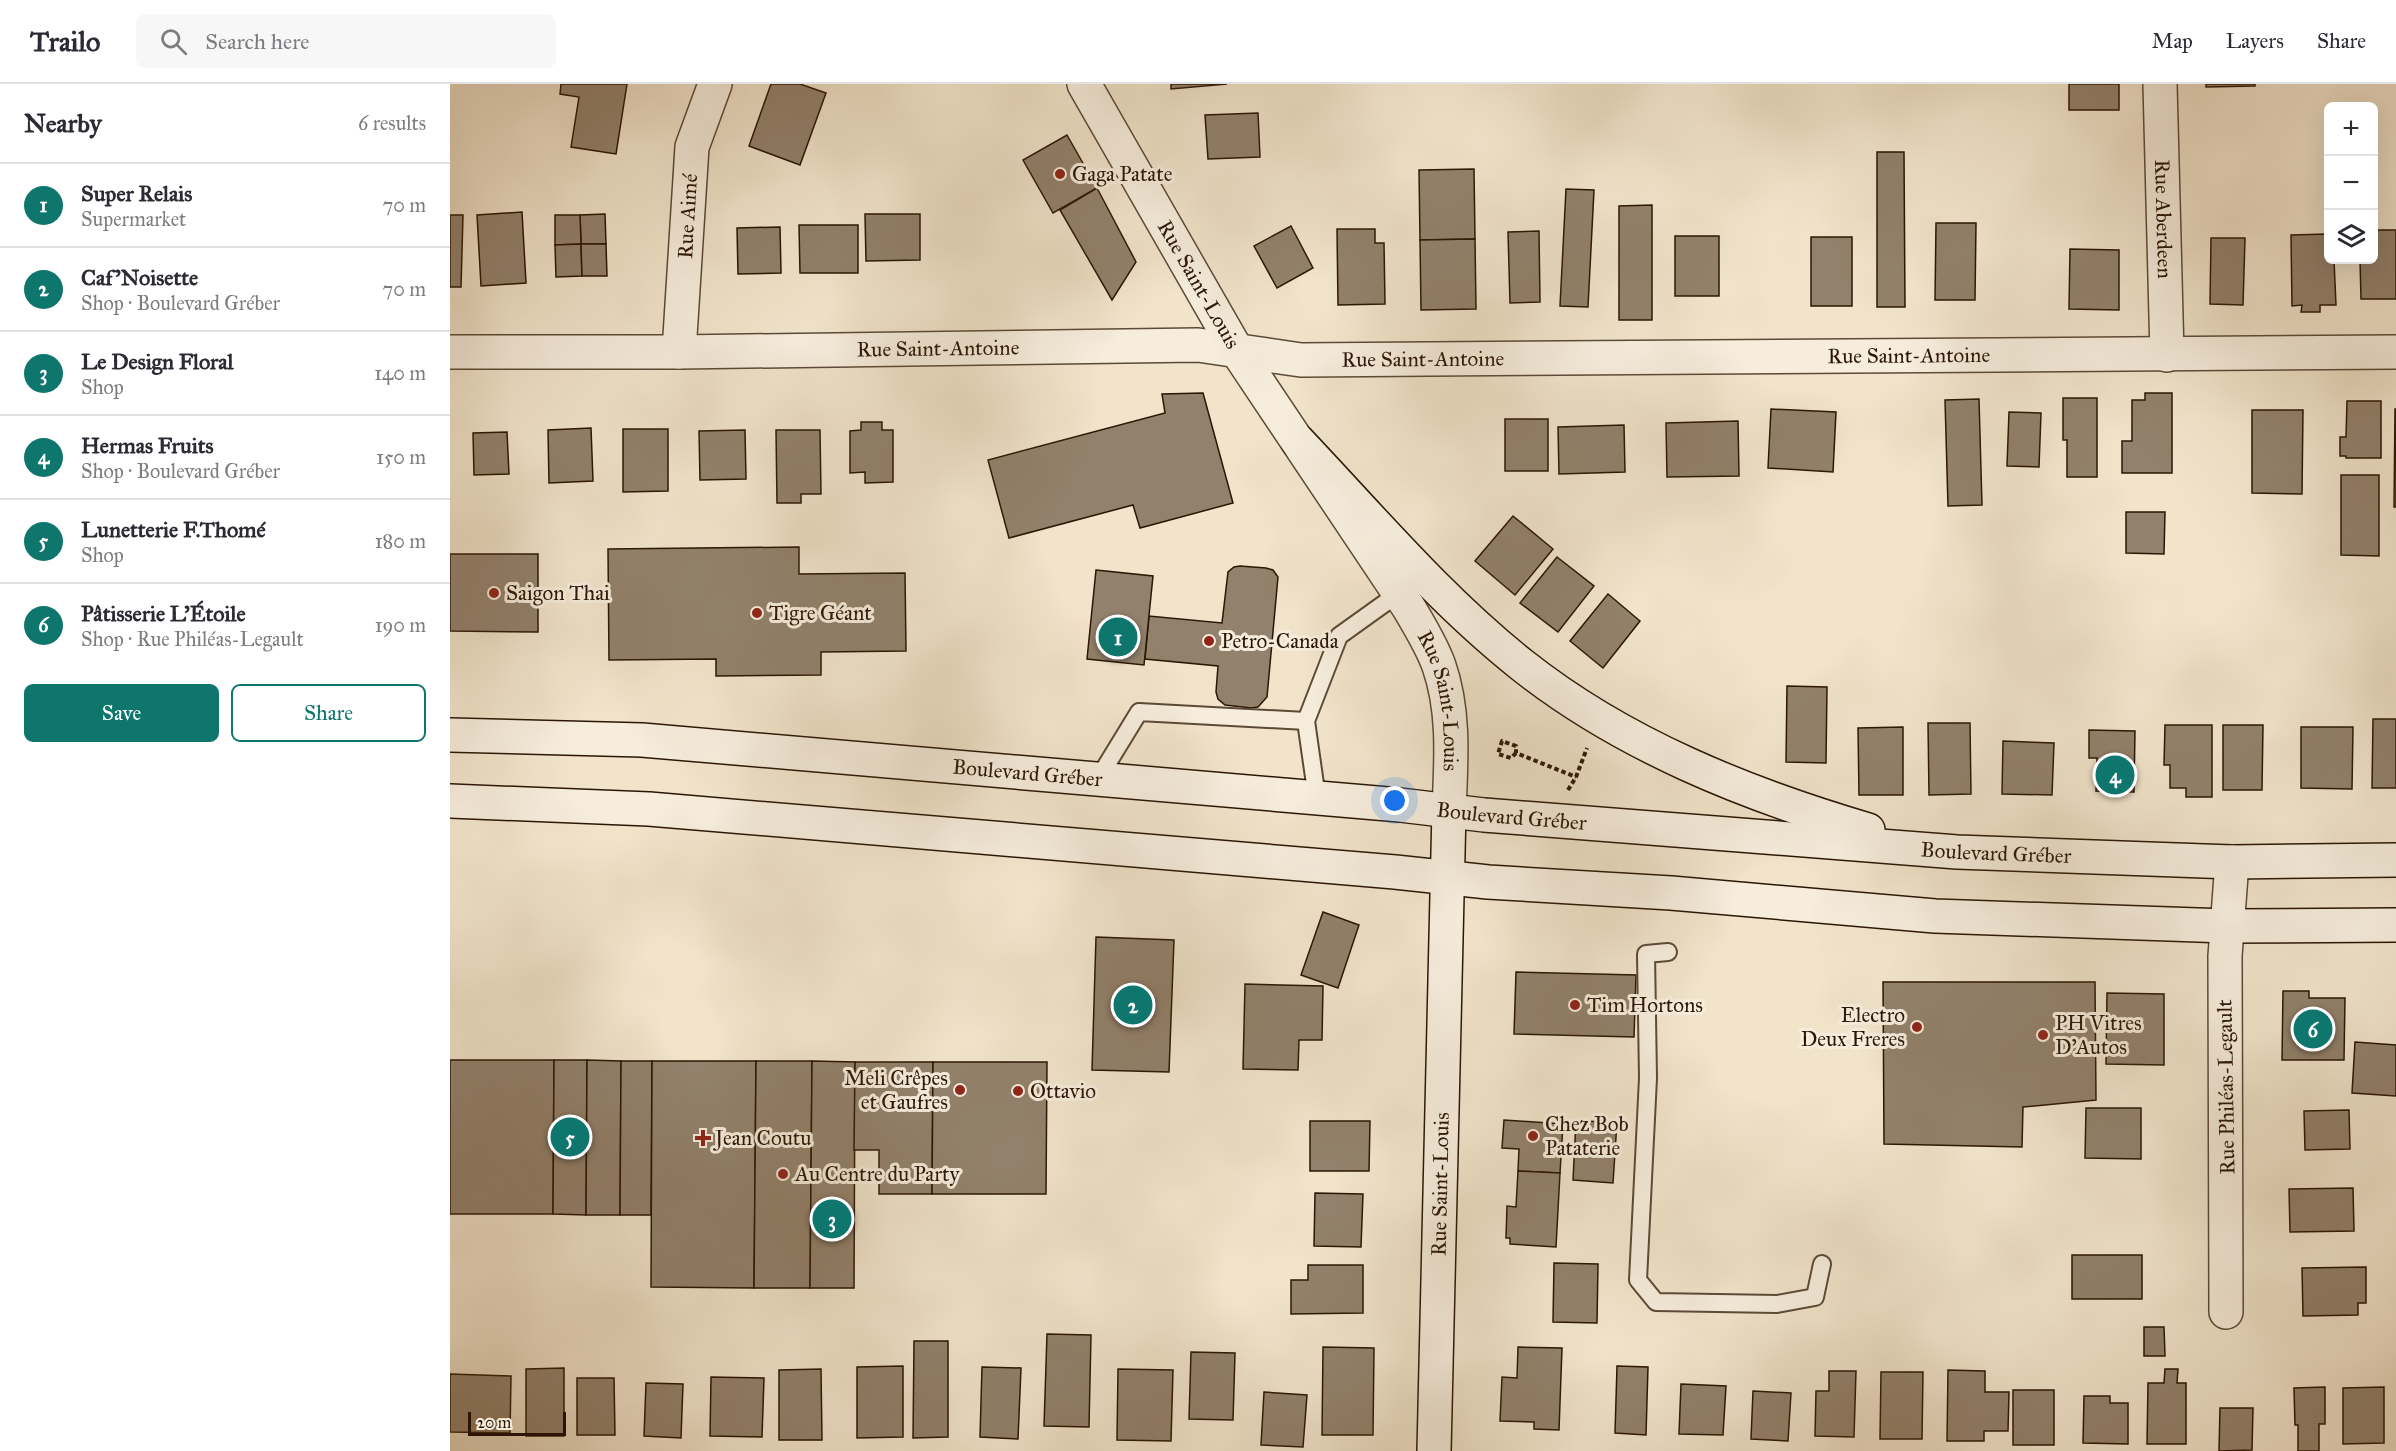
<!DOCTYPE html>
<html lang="en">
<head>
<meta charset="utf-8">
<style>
	body { margin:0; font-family:"IM FELL Great Primer",serif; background:#f7f7f7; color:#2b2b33 }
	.controls { position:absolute; right:18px; top:18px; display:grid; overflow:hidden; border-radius:9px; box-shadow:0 6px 24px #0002 }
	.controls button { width:54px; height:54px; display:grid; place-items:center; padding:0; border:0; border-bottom:2px solid #e1e1e2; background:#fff; color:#2b2b33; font:30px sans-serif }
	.scale { position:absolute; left:18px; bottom:15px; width:98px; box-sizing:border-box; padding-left:6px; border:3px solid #2b1605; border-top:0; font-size:16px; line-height:21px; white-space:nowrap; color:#2b1605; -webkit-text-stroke:4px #f6eddd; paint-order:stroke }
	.you { position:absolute; left:945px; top:717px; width:21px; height:21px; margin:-15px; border:4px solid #fff; border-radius:50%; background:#1a73e8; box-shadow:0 0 0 9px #1a73e833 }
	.badge { display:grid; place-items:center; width:39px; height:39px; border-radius:50%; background:#0f766e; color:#fff; font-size:20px; font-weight:700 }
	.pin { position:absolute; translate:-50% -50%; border:3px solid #fff; box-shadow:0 2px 6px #0006 }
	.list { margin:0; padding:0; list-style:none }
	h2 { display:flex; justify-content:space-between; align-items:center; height:78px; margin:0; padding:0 24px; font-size:26px }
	h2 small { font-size:20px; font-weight:400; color:#7c7c81 }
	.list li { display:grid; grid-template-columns:39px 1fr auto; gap:18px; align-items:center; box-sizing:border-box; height:84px; padding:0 24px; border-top:2px solid #e1e1e2 }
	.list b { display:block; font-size:22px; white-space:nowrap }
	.list p { margin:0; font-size:20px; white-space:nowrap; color:#7c7c81 }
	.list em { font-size:20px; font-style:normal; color:#7c7c81 }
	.actions { display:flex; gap:12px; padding:18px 24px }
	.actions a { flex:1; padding:14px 0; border:2px solid #0f766e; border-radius:9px; text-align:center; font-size:21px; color:#0f766e }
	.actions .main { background:#0f766e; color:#fff }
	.icon { flex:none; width:33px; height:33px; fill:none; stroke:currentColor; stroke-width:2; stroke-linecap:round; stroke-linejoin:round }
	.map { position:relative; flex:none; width:1946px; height:1367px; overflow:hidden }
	header { display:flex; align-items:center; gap:36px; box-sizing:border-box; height:84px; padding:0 30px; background:#fff; border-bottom:2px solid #e1e1e2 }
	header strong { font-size:28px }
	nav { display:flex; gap:33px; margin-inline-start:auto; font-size:21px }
	.search { width:420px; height:54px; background:#f7f7f7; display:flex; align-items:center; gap:15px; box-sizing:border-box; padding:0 21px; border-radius:9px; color:#7c7c81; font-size:22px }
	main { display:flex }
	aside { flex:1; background:#fff }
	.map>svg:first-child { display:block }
	.building { fill:#92816c; stroke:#2b1605; stroke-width:1.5 }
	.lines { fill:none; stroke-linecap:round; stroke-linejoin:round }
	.service-casing { stroke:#5c4a36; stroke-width:20 }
	.minor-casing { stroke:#5c4a36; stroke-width:36 }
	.tertiary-casing { stroke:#5c4a36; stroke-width:36 }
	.secondary-casing { stroke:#2b1605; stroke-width:36 }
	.path { stroke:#2b1605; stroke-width:4; stroke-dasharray:4.5 3; stroke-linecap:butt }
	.service { stroke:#f6eddd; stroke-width:16 }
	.minor { stroke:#f6eddd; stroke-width:33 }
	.tertiary { stroke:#f6eddd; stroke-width:33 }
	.secondary { stroke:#f6eddd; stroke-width:33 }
	.poi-dot { fill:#8f2418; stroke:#f6eddd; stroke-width:2 }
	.labels { text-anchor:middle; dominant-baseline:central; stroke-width:6; stroke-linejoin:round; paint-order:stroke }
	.poi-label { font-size:21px; fill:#2b1605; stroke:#f6eddd; text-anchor:start }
	.street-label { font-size:21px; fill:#2b1605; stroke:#f6eddd }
</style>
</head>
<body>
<header>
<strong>Trailo</strong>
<div class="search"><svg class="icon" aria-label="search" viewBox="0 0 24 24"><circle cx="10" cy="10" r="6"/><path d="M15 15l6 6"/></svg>Search here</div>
<nav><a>Map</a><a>Layers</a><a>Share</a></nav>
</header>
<main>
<aside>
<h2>Nearby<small>6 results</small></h2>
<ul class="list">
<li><span class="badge">1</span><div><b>Super Relais</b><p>Supermarket</p></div><em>70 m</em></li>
<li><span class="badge">2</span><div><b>Caf'Noisette</b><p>Shop · Boulevard Gréber</p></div><em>70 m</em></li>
<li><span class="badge">3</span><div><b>Le Design Floral</b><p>Shop</p></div><em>140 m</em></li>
<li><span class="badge">4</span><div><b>Hermas Fruits</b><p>Shop · Boulevard Gréber</p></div><em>150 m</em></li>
<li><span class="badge">5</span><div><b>Lunetterie F.Thomé</b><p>Shop</p></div><em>180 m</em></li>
<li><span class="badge">6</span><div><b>Pâtisserie L'Étoile</b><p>Shop · Rue Philéas-Legault</p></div><em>190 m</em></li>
</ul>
<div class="actions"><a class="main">Save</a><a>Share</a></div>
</aside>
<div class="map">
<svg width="1946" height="1367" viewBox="0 0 1946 1367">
	<rect width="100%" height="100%" fill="#f1e4cb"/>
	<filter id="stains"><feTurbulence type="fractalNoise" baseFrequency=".00333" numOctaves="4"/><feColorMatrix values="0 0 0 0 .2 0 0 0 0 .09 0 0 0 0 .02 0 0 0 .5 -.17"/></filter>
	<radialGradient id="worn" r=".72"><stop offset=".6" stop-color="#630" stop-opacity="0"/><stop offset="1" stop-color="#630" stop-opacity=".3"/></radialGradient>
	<g class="building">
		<path d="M111,0H177L166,70L121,63L129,13L110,10Z"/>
		<path d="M321,0H350L376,9L350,81L299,62Z"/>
		<path d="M721,0H777L721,5Z"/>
		<rect x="1619" y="0" width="50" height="26"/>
		<path d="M1756,0H1805V2L1756,3Z"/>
		<path d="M808,29L810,73L758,75L755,31Z"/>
		<path d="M617,51L647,104L603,129L573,76Z"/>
		<path d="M1427,68H1454L1455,223H1427Z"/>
		<path d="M1024,85L1025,155L970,156L969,86Z"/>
		<path d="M647,104L686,178L662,216L610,126Z"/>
		<path d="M1116,105L1144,106L1138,223L1110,222Z"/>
		<path d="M1202,121V236H1169V122Z"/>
		<path d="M72,128L76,199L31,202L27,131Z"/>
		<path d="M155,130L156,160H131L130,131Z"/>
		<path d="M415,130H470V176L416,177Z"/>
		<path d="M0,131H13L11,203H0Z"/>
		<path d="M105,131H130L131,160L105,161Z"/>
		<path d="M1486,139H1526L1525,216H1485Z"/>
		<path d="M349,141H408V189H350Z"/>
		<path d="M841,142L863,184L827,204L804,162Z"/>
		<path d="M330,143L331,189L288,190L287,144Z"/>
		<path d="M887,145H925V159H934L935,220L888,221Z"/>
		<path d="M1924,146H1946V215H1911L1910,176H1924Z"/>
		<path d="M1089,147L1090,218L1060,219L1058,148Z"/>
		<path d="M1878,150V176H1884L1886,221H1870V228H1851L1852,221L1842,222L1841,151Z"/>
		<rect x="1225" y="152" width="44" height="60"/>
		<rect x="1361" y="153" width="41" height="69"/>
		<path d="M1761,154H1795L1793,221L1760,220Z"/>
		<path d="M1025,155L1026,225L971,226L970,156Z"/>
		<path d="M131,160L132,192L106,193L105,161Z"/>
		<path d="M131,160H156L157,192H132Z"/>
		<path d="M1620,165L1669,166V226L1619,225Z"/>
		<path d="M753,309L783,419L690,444L683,421L559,454L538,376L715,329L712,310Z"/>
		<path d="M1695,309H1722V389H1672V357H1682V316H1695Z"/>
		<path d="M1613,314H1647V393H1617V356H1613Z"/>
		<path d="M1529,315L1532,421L1498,422L1495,316Z"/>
		<path d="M1897,317H1931V374H1896V372H1890V353H1896Z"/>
		<path d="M1321,325L1386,328L1383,388L1318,384Z"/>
		<path d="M1945,325H1946V423H1944Z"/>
		<path d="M1802,326H1853L1852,410L1802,409Z"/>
		<path d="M1559,328L1591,329L1589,383L1557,382Z"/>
		<rect x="1055" y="335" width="43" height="52"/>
		<path d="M1288,337L1289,392L1217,393L1216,339Z"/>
		<path d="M411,338H432V346H443V398L415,399V388L400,389V347L411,346Z"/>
		<path d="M1174,341L1175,388L1109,390L1108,343Z"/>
		<path d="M141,344L143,397L99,399L98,346Z"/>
		<path d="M173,345H218V407L173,408Z"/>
		<path d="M295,346L296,395L250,396L249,347Z"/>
		<path d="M326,346H370L371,410H351V419H327Z"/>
		<path d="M57,348L59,390L24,391L23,349Z"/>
		<path d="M1891,391H1929V472L1891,471Z"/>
		<path d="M1676,428H1715L1714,470L1676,469Z"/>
		<path d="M1063,432L1103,465L1065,511L1025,477Z"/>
		<path d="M349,463V490L455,489L456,567L371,568V591L266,592V575L159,576L158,465Z"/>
		<path d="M0,470H88V548L0,547Z"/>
		<path d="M1107,473L1144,502L1108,548L1070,519Z"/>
		<path d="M790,482L816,484L823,486L828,493L817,613L808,623L801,624L775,621L768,615L766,608L768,582L695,575L699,532L772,539L778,488L784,483Z"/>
		<path d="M646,486L703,492L694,581L637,575Z"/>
		<path d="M1158,510L1190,537L1153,584L1120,557Z"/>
		<path d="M1337,602L1377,603L1376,679L1336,678Z"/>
		<path d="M1923,635H1946V704H1922Z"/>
		<path d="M1478,639H1520L1521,710L1479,711Z"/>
		<path d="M1715,641H1762V713H1736V704H1720V681H1714Z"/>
		<path d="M1773,641H1813L1812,706H1773Z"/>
		<path d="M1453,643V711H1409L1408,644Z"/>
		<path d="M1851,643H1903L1902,705L1851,704Z"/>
		<path d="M1639,646L1685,647L1684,708L1646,707L1647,674H1639Z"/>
		<path d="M1553,657L1604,659L1602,711L1552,710Z"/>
		<path d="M873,828L909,841L888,904L851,891Z"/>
		<path d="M646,853L724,856L719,988L642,986Z"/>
		<path d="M1066,888L1186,891L1184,953L1064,950Z"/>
		<path d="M1433,898H1645L1646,1016L1573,1023L1572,1063L1434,1060Z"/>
		<path d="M795,900L873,902L872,956H849L848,986L793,985Z"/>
		<path d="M1833,907H1859V914H1895L1894,976H1832Z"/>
		<path d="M1657,909L1714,910V981L1656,980Z"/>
		<path d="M1905,958L1946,961V1012L1902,1009Z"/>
		<path d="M0,976H104L103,1130H0Z"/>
		<path d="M104,976H137L136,1131L103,1130Z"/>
		<path d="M137,976L171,977L170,1131H136Z"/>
		<path d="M171,977H202L201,1131H170Z"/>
		<path d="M202,977H306L304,1204L201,1203Z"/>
		<path d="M306,977H362L360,1204H304Z"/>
		<path d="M362,977L405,978L404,1204H360Z"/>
		<path d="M405,978H483L482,1110H429V1066H404Z"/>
		<path d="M483,978H597L596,1110H482Z"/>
		<path d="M1636,1024H1691V1075L1635,1074Z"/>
		<path d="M1899,1026L1900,1065L1855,1066L1854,1027Z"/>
		<path d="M1054,1036L1113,1040L1110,1089L1068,1087L1069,1065L1052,1064Z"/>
		<path d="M860,1037H920L919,1087H860Z"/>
		<path d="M1126,1037L1167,1038L1163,1099L1123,1096Z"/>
		<path d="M1068,1087L1110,1089L1106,1163L1060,1160V1154H1056L1057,1122L1066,1123Z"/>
		<path d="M1903,1104L1904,1147L1840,1148L1839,1105Z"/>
		<path d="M865,1109L913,1110L911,1163L864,1162Z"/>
		<rect x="1622" y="1171" width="70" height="44"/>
		<path d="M1104,1179L1148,1180L1147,1239L1103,1238Z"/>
		<path d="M858,1181H913V1229L841,1230V1196H858Z"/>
		<path d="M1916,1183V1219H1908V1231L1853,1232L1852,1184Z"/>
		<path d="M1694,1243H1714L1715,1272H1694Z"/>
		<path d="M597,1250L641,1251L639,1343L594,1342Z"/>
		<path d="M464,1257H498V1353L463,1354Z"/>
		<path d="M873,1263L924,1264L923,1351H872Z"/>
		<path d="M1068,1263L1112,1264L1109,1346L1084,1345V1338L1050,1337L1052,1293L1067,1294Z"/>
		<path d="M741,1268L785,1269L783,1336L739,1335Z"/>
		<path d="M453,1282V1353L407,1354V1283Z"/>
		<path d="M1167,1282L1198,1283L1196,1351L1165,1349Z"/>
		<path d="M532,1283L571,1284L568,1355L530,1353Z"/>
		<path d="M114,1284V1352H76V1285Z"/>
		<path d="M371,1285L372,1356H329V1286Z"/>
		<path d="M668,1285L723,1286L721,1357L667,1356Z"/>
		<path d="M1715,1285H1728L1727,1299H1736V1360H1697L1698,1299H1714Z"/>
		<path d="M1498,1286L1535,1287V1308H1559L1558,1347H1534V1357H1497Z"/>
		<path d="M1379,1287H1406L1404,1353L1365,1352L1366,1307H1379Z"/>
		<path d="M1431,1288H1473L1472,1355H1430Z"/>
		<path d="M0,1290L61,1292L60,1349L0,1348Z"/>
		<path d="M261,1293L314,1294L312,1353L260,1352Z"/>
		<path d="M127,1294H164L165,1351H127Z"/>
		<path d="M196,1299L233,1300L231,1354L194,1352Z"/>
		<path d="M1231,1300L1276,1302L1273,1351L1229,1350Z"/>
		<path d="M1875,1303V1340H1869V1367H1848V1341H1845L1844,1304Z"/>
		<path d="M1934,1303V1359L1893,1360V1304Z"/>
		<rect x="1563" y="1306" width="41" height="55"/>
		<path d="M1303,1307L1341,1309L1338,1357L1301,1355Z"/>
		<path d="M814,1308L857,1311L853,1363L811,1361Z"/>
		<path d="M1634,1312H1660V1319H1678V1360L1633,1359Z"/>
		<path d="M1770,1324H1803L1802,1366L1769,1367Z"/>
	</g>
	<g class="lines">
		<defs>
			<g id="service">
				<path d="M648,695L689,628L856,637"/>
				<path d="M867,714L856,637L889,552L949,509"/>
				<path d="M1218,868L1196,870L1198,994L1188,1196L1206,1218L1327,1220L1365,1213L1372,1180"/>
			</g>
			<g id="minor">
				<path id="s1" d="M1710,0L1717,271"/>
				<path id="s2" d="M0,268H229L748,261L851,276L1946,268"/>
				<path id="s3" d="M229,268L242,63L265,0"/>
				<path d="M1776,1228L1775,872L1782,778"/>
			</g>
			<g id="tertiary">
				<path id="s4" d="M634,0L787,267L959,524C970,543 982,562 989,582C1005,628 1001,678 999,726"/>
			</g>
			<g id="secondary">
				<path d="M848,357C920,433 990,516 1072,581C1173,661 1296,710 1418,746"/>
				<path id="s5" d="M0,651L192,656L950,721L1034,731L1507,768L1782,778L1946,776"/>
				<path d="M0,717L199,725L945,788L1038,798L1221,809L1485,832L1777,842L1946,841"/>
				<path id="s6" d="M984,1367L999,726"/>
			</g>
		</defs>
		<use href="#service" class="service-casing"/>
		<use href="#minor" class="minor-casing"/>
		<use href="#tertiary" class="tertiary-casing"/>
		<use href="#secondary" class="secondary-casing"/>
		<g class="path">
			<path d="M1066,669L1061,674L1048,670L1052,657L1066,662V669L1126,693"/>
			<path d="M1118,706L1126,693L1137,664"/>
		</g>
		<use href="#service" class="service"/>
		<use href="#minor" class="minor"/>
		<use href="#tertiary" class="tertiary"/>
		<use href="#secondary" class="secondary"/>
	</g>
	<g class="poi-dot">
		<circle cx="610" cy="90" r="6"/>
		<circle cx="44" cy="509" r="6"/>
		<circle cx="307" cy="529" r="6"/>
		<circle cx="759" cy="557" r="6"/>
		<circle cx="1125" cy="921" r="6"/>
		<circle cx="1467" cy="943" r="6"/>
		<circle cx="1593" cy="951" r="6"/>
		<circle cx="510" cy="1006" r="6"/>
		<circle cx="568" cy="1007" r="6"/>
		<circle cx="1083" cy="1052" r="6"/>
		<path d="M250 1045h6v6h6v6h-6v6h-6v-6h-6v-6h6z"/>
		<circle cx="333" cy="1090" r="6"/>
	</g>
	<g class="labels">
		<g class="poi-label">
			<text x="622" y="90">Gaga Patate</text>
			<text x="56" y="509">Saigon Thai</text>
			<text x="319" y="529">Tigre Géant</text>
			<text x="771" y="557">Petro-Canada</text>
			<text x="1137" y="921">Tim Hortons</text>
			<text x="1455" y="931" text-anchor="end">Electro<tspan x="1455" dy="24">Deux Freres</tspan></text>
			<text x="1605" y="939">PH Vitres<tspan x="1605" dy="24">D'Autos</tspan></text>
			<text x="498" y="994" text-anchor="end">Meli Crêpes<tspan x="498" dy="24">et Gaufres</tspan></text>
			<text x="580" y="1007">Ottavio</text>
			<text x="1095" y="1040">Chez Bob<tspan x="1095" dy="24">Pataterie</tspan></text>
			<text x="265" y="1054">Jean Coutu</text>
			<text x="345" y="1090">Au Centre du Party</text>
		</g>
		<g class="street-label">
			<text stroke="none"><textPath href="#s3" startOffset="136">Rue Aimé</textPath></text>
			<text stroke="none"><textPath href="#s1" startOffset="135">Rue Aberdeen</textPath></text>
			<text stroke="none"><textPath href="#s4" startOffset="231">Rue Saint-Louis</textPath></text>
			<text stroke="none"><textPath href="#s2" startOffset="488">Rue Saint-Antoine</textPath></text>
			<text stroke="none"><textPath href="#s2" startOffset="1460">Rue Saint-Antoine</textPath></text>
			<text stroke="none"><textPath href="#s2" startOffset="974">Rue Saint-Antoine</textPath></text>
			<text stroke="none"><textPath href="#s4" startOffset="717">Rue Saint-Louis</textPath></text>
			<text stroke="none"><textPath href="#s5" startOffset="579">Boulevard Gréber</textPath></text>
			<text stroke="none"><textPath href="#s5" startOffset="1065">Boulevard Gréber</textPath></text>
			<text stroke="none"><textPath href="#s5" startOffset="1551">Boulevard Gréber</textPath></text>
			<text transform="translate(1776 1003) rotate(-91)">Rue Philéas-Legault</text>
			<text stroke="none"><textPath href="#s6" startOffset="267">Rue Saint-Louis</textPath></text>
		</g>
	</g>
	<rect width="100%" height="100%" filter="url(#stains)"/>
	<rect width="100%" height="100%" fill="url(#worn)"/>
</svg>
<div class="controls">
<button>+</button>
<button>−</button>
<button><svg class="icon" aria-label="layers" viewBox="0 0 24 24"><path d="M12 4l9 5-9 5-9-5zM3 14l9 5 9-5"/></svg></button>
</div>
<div class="scale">20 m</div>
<div class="you"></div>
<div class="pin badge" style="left:668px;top:553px">1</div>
<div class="pin badge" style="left:683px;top:921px">2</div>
<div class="pin badge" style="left:382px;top:1135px">3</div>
<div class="pin badge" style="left:1665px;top:691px">4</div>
<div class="pin badge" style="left:120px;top:1053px">5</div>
<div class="pin badge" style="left:1863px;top:945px">6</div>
</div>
</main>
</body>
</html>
